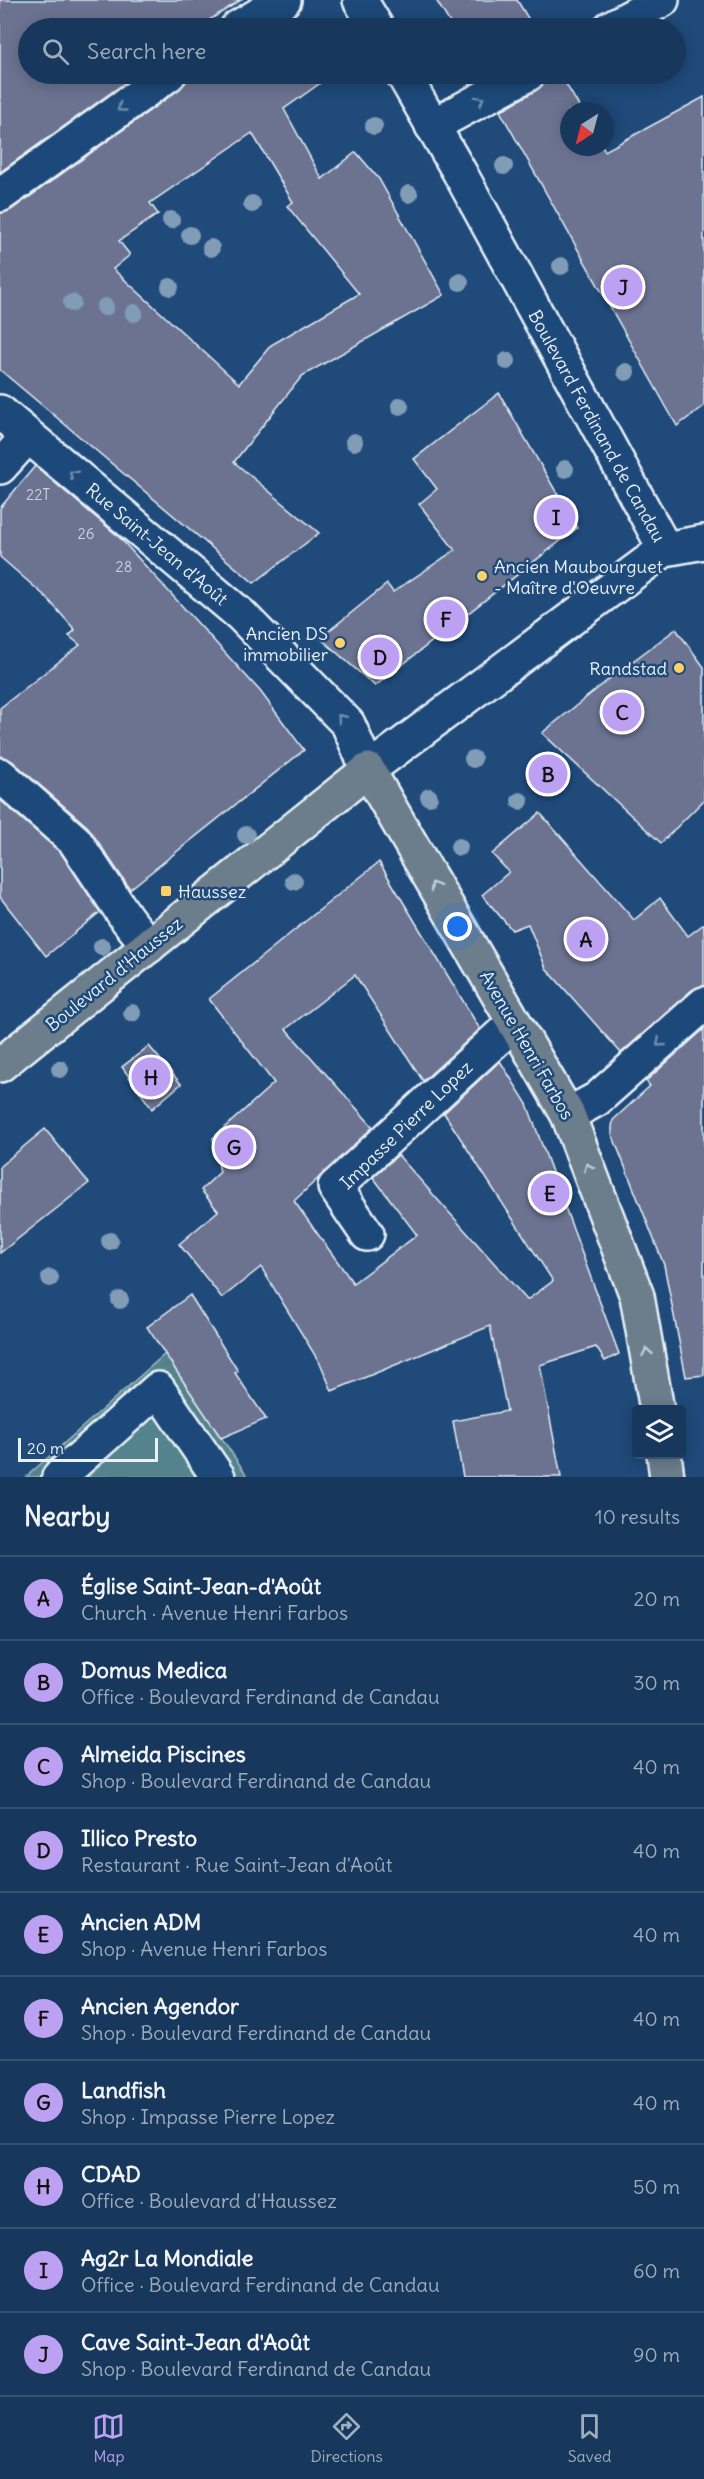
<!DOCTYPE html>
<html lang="en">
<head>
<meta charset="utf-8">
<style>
	body { margin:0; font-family:Delius,sans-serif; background:#244365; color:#f1f3f6 }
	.controls { position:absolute; right:18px; bottom:18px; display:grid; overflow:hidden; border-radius:6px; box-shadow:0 3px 15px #0003 }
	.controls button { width:54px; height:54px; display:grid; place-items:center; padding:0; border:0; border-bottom:2px solid #365272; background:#17385c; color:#f1f3f6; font:30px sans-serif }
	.compass { position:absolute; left:560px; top:102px; width:54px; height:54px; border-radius:50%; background:#17385c; box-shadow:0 3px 15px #0003; rotate:216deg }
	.scale { position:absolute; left:18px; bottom:15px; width:140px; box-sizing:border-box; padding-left:6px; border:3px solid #e8f1f8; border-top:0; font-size:16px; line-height:21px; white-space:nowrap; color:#e8f1f8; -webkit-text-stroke:4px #1f4a7a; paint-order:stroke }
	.you { position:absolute; left:458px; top:927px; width:21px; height:21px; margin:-15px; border:4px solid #fff; border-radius:50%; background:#1a73e8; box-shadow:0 0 0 9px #1a73e833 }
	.badge { display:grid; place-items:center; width:39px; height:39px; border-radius:50%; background:#bca0f2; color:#111; font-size:20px; font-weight:700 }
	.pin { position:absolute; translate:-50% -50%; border:3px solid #fff; box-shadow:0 2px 6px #0006 }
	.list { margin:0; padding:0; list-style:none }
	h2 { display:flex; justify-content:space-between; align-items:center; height:78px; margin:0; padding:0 24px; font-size:26px }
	h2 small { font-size:20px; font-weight:400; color:#9eacbb }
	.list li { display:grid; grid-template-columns:39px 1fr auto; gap:18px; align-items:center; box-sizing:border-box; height:84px; padding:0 24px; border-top:2px solid #365272 }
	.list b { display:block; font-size:22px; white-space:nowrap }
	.list p { margin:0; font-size:20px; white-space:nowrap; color:#9eacbb }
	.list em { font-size:20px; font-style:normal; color:#9eacbb }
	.icon { flex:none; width:33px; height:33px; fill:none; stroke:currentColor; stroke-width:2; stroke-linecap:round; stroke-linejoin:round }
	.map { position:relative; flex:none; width:704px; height:1477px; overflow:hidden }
	.search { position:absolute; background:#17385c; box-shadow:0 3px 15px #0003; left:18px; right:18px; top:18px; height:66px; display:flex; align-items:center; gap:15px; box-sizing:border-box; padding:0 21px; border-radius:33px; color:#9eacbb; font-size:22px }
	.sheet { height:918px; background:#17385c }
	nav { display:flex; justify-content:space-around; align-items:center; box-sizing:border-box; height:84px; border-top:2px solid #365272; background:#17385c; font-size:16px; color:#9eacbb }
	nav a { display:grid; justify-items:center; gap:3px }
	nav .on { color:#bca0f2 }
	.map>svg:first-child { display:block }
	.green { fill:#54838d; stroke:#9ebac2; stroke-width:1.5 }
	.building { fill:#6c7391; stroke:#e8f1f8; stroke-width:1.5; fill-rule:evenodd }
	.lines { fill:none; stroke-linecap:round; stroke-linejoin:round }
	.minor-casing { stroke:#e8f1f8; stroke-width:38 }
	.major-casing { stroke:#e8f1f8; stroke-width:38 }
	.minor { stroke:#1f4a7a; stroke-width:33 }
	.major { stroke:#6c7d8c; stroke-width:33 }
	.tree { fill:#819cb6 }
	.oneway { stroke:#6f8dac }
	.oneway2 { stroke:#c3ced8 }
	.poi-dot { fill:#ffd166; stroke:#1f4a7a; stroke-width:2 }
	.labels { text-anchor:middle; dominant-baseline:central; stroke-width:5; stroke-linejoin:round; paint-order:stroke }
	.number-label { font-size:15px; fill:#c9d2de }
	.street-label { font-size:18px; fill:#e8f1f8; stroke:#1f4a7a }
	.poi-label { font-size:18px; fill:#e8f1f8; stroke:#1f4a7a; text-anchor:start }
</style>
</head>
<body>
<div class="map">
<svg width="704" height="1477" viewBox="0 0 704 1477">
	<rect width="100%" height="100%" fill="#1f4a7a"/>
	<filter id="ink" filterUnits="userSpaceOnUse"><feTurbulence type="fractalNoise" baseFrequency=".0167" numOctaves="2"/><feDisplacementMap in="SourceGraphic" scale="12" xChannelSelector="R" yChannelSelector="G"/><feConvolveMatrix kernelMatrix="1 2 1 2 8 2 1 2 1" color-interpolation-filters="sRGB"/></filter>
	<g filter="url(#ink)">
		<path class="green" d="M165,1354L248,1477H26Z"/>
		<g class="building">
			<path d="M0,0H241L197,28H28V74H137L0,172Z"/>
			<path d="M436,0H517L534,28H453Z"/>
			<path d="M188,74H333L284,109L322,179L356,152L379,179L444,295L302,376L234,462L319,533L254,583L0,370V213L11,210L180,89L186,82ZM252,133L293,202L287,206L359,294L271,345L239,384L113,269L130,255L119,241L158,214L150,203Z"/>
			<path d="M547,74H560L582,111H569V147H603L605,151L704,97V406L677,426L500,111L537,90L544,83Z"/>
			<path d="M499,393L577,528L375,686L320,638L387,584L393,592L455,550L419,504L437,489L414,459Z"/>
			<path d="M35,466L118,536L260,691L304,750L130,889L88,827L12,761L0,757V708L80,645L69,636L75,630L46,597L0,557V508Z"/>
			<path d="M676,629L704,667V800L661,843L542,733L618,672Z"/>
			<path d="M0,800L61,853L100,912L46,956L0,897Z"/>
			<path d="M540,813L634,920L660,898L688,936L704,924V986L692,990L621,1053L546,968L528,924L512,930L482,895L509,872L492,854Z"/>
			<path d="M379,862L480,1029L423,1081L355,975L286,1029L373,1127L294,1201L353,1283L417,1235L373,1177L398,1155L527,1300L553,1281L444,1113L500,1061L527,1104L619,1354L605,1361L596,1347L540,1365L561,1477H463L453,1421L507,1411L490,1326L332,1391L321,1365L261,1267L222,1298L179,1244L218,1211L201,1190L220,1172L213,1138L274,1083L209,999Z"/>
			<path d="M704,1029V1375L686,1377L664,1265L612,1134V1128L613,1120L650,1086L646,1081Z"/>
			<path d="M149,1046L181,1084L152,1109L122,1067Z"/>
			<path d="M45,1129L89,1183L0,1253V1166Z"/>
			<path d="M190,1295L238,1371L235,1373L266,1419L221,1438L147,1327Z"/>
		</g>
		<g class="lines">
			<defs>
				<g id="minor">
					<path d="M360,0L377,28"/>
					<path d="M237,28L284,0"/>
					<path d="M610,28L662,0"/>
					<path d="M403,74L460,173L665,549"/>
					<path d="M432,126L528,74"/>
					<path d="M0,195L169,74"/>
					<path d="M0,412L241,615L348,724L368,770L665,549L704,542"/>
					<path d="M0,467L28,436"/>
					<path d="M0,775L75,841L127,919L149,946"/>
					<path d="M568,1115L597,1099L704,1004"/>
					<path d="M367,1234L335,1187L514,1023"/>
					<path d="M59,1477L158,1389L218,1477"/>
				</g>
				<g id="major">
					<path d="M0,1065L368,770L568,1115L637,1296L657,1410"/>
					<path d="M664,1454L667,1477"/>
				</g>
			</defs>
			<use href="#minor" class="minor-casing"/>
			<use href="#major" class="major-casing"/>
			<use href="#minor" class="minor"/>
			<use href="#major" class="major"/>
		</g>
		<g class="tree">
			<circle cx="374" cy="126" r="9"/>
			<circle cx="504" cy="166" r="9"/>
			<circle cx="409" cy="194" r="9"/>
			<circle cx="252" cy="204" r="9"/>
			<circle cx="171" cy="220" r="9"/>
			<circle cx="190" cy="235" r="9"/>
			<circle cx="211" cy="248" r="9"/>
			<circle cx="561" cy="266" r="9"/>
			<circle cx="460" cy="282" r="9"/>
			<circle cx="170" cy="287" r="9"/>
			<circle cx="72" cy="303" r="9"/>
			<circle cx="105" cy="307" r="9"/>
			<circle cx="134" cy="313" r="9"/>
			<circle cx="507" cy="361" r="9"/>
			<circle cx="626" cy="372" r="9"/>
			<circle cx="400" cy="406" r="9"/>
			<circle cx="354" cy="442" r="9"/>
			<circle cx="565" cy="469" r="9"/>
			<circle cx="473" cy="759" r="9"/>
			<circle cx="429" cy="797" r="9"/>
			<circle cx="520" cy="801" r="9"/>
			<circle cx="246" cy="835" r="9"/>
			<circle cx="459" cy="847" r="9"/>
			<circle cx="294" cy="881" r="9"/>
			<circle cx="102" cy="947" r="9"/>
			<circle cx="132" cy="1013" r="9"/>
			<circle cx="60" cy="1069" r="9"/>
			<circle cx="110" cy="1241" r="9"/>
			<circle cx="50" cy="1278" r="9"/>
			<circle cx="120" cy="1300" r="9"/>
		</g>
		<defs><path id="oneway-chevron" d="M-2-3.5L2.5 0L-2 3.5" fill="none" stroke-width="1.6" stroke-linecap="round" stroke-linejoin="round" transform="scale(1.5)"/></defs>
		<g class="oneway">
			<use href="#oneway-chevron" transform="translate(480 100) rotate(-29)"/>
			<use href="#oneway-chevron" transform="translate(121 108) rotate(144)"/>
			<use href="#oneway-chevron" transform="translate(73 474) rotate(-140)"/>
			<use href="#oneway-chevron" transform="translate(341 718) rotate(-132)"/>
			<use href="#oneway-chevron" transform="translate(660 1043) rotate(139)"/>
		</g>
		<g class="oneway2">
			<use href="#oneway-chevron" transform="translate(434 886) rotate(-120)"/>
			<use href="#oneway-chevron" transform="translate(588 1167) rotate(-111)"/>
			<use href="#oneway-chevron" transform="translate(647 1352) rotate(-100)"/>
		</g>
	</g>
	<g class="poi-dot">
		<circle cx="482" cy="576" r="6"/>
		<circle cx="340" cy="643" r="6"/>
		<circle cx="679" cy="668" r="6"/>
		<rect x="160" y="885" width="12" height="12" rx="3"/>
	</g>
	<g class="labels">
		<g class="number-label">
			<text x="38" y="494">22T</text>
			<text x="86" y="533">26</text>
			<text x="124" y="566">28</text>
		</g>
		<g class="street-label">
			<text transform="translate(597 426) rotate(61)">Boulevard Ferdinand de Candau</text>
			<text transform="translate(157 544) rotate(40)">Rue Saint-Jean d'Août</text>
			<text transform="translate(114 974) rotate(-39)">Boulevard d'Haussez</text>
			<text transform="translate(527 1045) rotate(60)">Avenue Henri Farbos</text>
			<text transform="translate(406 1125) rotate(-44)">Impasse Pierre Lopez</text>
		</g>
		<g class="poi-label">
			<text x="494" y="566">Ancien Maubourguet<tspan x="494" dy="21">- Maître d'Oeuvre</tspan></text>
			<text x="328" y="633" text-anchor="end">Ancien DS<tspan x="328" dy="21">immobilier</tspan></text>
			<text x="667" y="668" text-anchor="end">Randstad</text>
			<text x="178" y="891">Haussez</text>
		</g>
	</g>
</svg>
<div class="controls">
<button><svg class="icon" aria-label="layers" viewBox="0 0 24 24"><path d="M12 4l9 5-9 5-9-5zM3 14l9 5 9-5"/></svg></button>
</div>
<svg class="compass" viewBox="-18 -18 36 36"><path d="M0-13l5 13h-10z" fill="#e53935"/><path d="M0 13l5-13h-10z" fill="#9eacbb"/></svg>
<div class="scale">20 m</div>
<div class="you"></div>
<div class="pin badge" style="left:586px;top:939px">A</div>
<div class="pin badge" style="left:548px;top:774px">B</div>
<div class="pin badge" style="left:622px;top:712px">C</div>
<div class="pin badge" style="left:380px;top:657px">D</div>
<div class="pin badge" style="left:550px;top:1193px">E</div>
<div class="pin badge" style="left:446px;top:619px">F</div>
<div class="pin badge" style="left:234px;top:1147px">G</div>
<div class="pin badge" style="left:151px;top:1077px">H</div>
<div class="pin badge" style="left:556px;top:517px">I</div>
<div class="pin badge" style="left:623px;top:287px">J</div>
<div class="search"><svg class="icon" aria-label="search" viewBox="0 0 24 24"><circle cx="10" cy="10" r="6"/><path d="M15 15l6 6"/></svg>Search here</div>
</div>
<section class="sheet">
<h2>Nearby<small>10 results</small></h2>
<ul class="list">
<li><span class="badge">A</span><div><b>Église Saint-Jean-d'Août</b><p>Church · Avenue Henri Farbos</p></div><em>20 m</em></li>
<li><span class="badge">B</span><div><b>Domus Medica</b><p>Office · Boulevard Ferdinand de Candau</p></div><em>30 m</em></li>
<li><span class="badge">C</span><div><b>Almeida Piscines</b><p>Shop · Boulevard Ferdinand de Candau</p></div><em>40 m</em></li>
<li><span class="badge">D</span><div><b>Illico Presto</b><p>Restaurant · Rue Saint-Jean d'Août</p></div><em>40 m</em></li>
<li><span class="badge">E</span><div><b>Ancien ADM</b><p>Shop · Avenue Henri Farbos</p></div><em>40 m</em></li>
<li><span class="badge">F</span><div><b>Ancien Agendor</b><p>Shop · Boulevard Ferdinand de Candau</p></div><em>40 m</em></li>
<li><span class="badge">G</span><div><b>Landfish</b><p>Shop · Impasse Pierre Lopez</p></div><em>40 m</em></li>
<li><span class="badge">H</span><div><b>CDAD</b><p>Office · Boulevard d'Haussez</p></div><em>50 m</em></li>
<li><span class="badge">I</span><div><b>Ag2r La Mondiale</b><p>Office · Boulevard Ferdinand de Candau</p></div><em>60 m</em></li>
<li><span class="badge">J</span><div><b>Cave Saint-Jean d'Août</b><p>Shop · Boulevard Ferdinand de Candau</p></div><em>90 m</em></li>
</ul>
</section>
<nav>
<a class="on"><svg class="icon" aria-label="map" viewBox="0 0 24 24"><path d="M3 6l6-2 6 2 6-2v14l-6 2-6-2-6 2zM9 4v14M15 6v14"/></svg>Map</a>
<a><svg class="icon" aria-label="directions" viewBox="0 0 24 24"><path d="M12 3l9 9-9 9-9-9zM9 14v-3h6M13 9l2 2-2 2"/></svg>Directions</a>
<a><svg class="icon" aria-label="saved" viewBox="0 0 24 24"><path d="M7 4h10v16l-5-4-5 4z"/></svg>Saved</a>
</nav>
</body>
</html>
